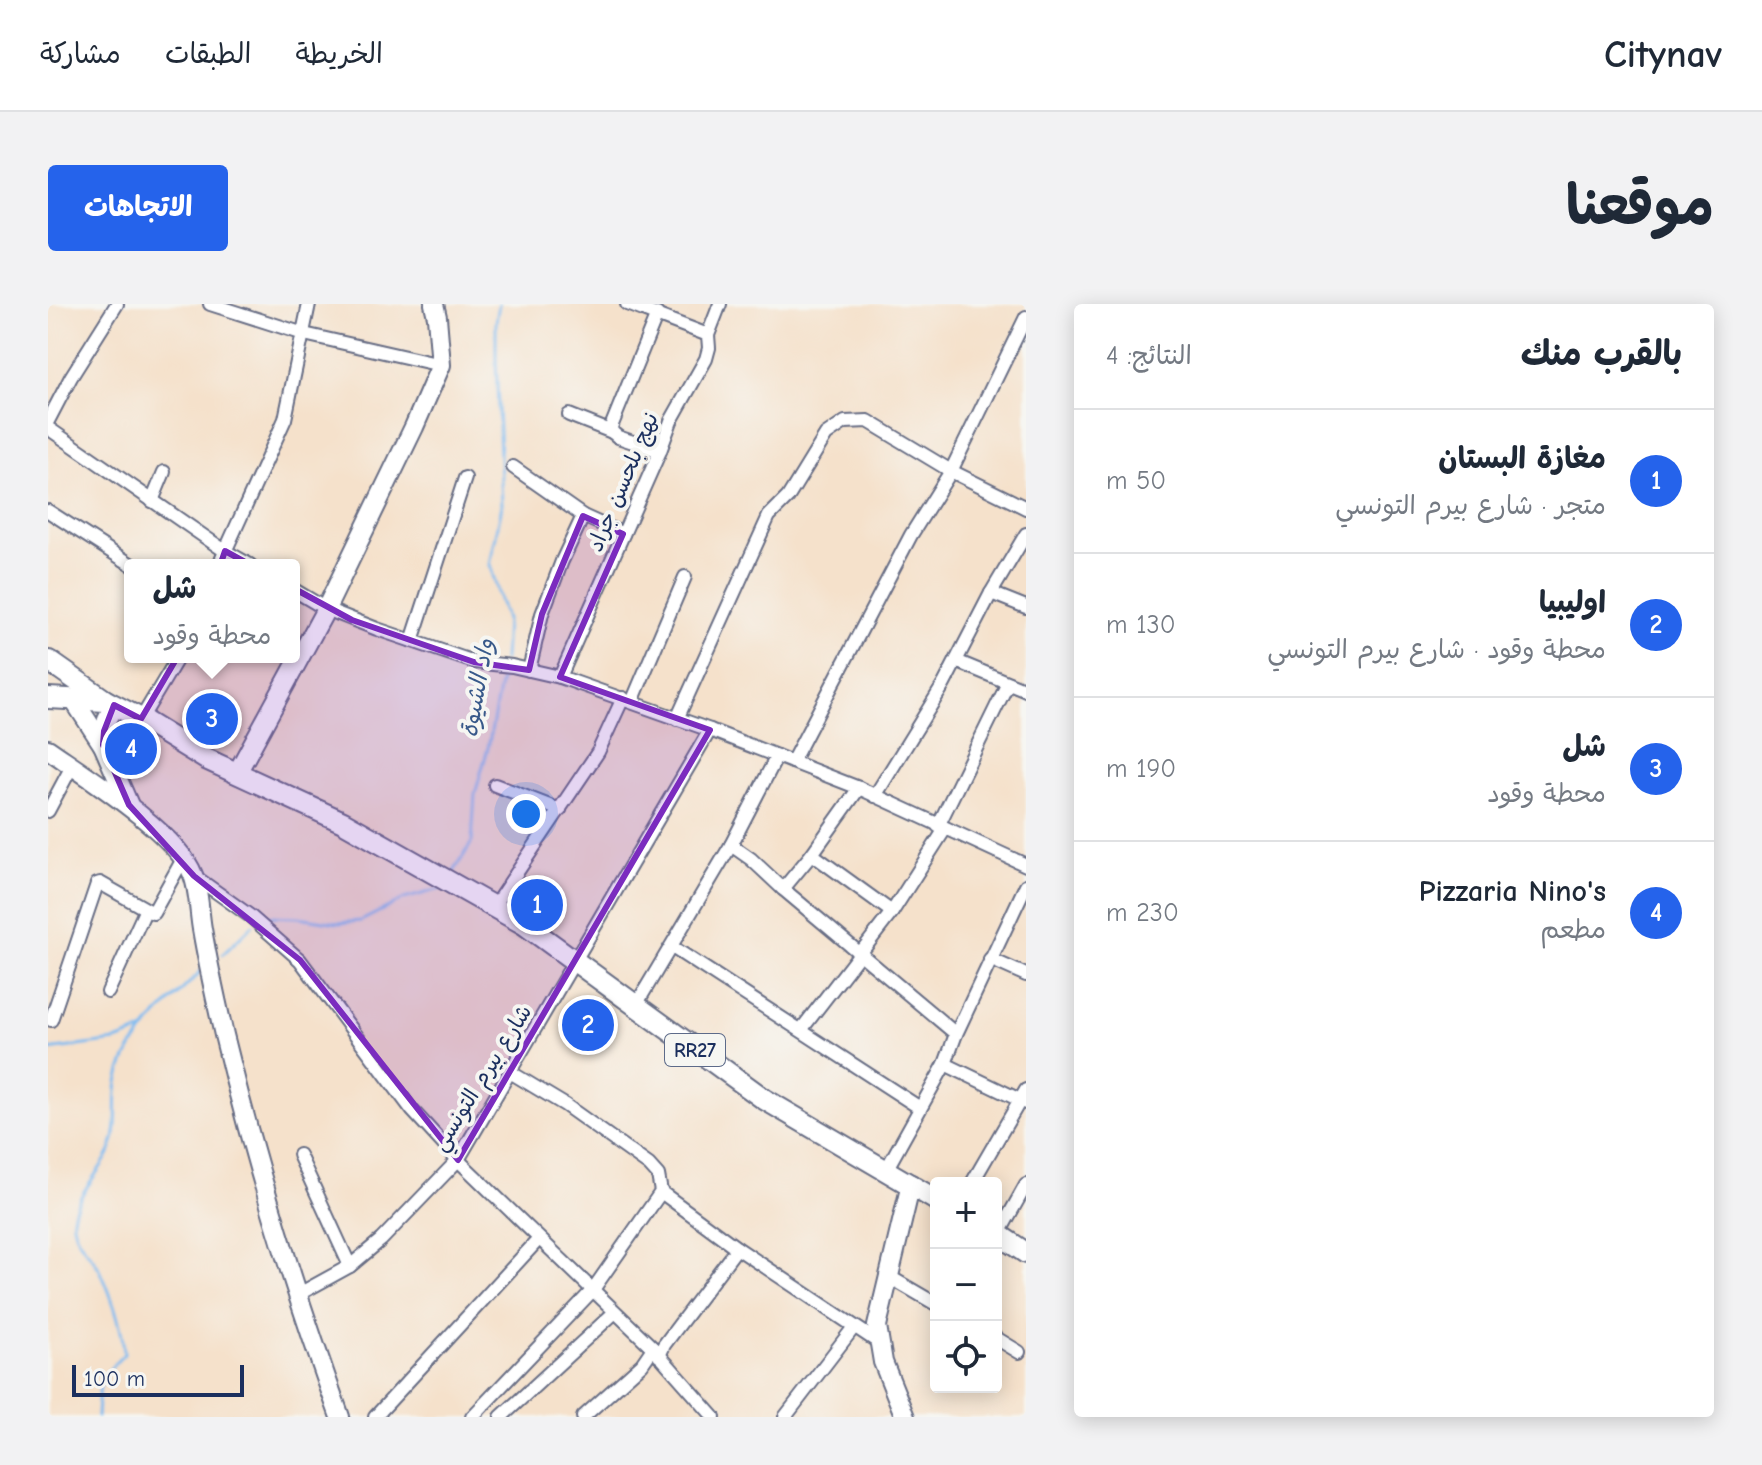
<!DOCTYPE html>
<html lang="ar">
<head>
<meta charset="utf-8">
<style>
	body { margin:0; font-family:"Comic Neue","Playpen Sans Arabic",sans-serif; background:#f2f2f3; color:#1f2937; direction:rtl }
	.controls { position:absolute; right:24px; bottom:24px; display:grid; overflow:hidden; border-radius:8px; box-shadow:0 4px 20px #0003 }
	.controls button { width:72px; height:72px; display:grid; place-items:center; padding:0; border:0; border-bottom:2px solid #e0e1e3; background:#fff; color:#1f2937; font:40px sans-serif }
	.scale { position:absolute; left:24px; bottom:20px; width:172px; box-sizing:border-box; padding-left:8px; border:4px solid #1b2f5e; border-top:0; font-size:22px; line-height:28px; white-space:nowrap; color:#1b2f5e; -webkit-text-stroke:6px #f6f6f2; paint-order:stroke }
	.you { position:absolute; left:478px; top:510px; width:28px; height:28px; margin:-20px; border:6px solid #fff; border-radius:50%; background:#1a73e8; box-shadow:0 0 0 12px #1a73e833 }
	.badge { display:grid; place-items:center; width:52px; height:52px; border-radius:50%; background:#2563eb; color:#fff; font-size:26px; font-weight:700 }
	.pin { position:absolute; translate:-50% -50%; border:4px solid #fff; box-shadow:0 2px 8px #0006 }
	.popup { position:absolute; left:76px; top:255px; width:176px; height:104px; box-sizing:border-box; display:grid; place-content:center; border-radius:8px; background:#fff; filter:drop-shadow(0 2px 6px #0005); font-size:26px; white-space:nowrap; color:#747a83 }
	.popup b { font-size:30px; color:#1f2937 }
	.popup::after { content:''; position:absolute; left:50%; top:100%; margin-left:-16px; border:16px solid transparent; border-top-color:#fff }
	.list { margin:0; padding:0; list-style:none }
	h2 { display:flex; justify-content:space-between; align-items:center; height:104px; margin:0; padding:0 32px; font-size:34px }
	h2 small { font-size:26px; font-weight:400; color:#747a83 }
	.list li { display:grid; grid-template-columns:52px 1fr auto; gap:24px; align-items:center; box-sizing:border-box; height:144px; padding:0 32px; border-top:2px solid #e0e1e3 }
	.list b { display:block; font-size:30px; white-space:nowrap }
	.list p { margin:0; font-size:26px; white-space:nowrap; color:#747a83 }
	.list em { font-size:26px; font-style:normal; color:#747a83 }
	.icon { flex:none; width:44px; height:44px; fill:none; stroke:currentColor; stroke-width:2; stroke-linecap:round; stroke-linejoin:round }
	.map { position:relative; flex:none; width:978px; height:1113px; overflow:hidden; direction:ltr; border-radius:8px }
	header { display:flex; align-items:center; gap:48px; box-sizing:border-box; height:112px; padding:0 40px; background:#fff; border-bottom:2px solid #e0e1e3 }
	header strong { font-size:38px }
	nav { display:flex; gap:44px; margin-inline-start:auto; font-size:28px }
	.intro { display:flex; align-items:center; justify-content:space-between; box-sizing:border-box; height:192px; padding:0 48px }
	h1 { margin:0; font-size:56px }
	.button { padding:20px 36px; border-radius:8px; background:#2563eb; color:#fff; font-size:28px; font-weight:700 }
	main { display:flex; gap:48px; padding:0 48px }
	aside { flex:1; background:#fff; border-radius:8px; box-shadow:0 4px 20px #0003 }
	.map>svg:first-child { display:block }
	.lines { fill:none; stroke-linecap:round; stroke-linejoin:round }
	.stream { stroke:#7dbbf1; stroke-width:3 }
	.street-casing { stroke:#676d84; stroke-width:16 }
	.secondary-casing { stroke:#676d84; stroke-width:22 }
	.primary-casing { stroke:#676d84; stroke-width:24 }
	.street { stroke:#fff; stroke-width:12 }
	.secondary { stroke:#fff; stroke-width:18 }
	.primary { stroke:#fff; stroke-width:20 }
	.marked { fill:#7b2cbf; fill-opacity:0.2; stroke:#7b2cbf; stroke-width:6; stroke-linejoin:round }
	.labels { text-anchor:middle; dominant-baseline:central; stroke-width:8; stroke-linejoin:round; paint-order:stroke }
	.shield { fill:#f6f6f2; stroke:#5d6b8a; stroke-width:2 }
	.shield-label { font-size:20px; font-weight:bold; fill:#1b2f5e }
	.street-label { font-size:22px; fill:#1b2f5e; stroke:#f6f6f2 }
	.water-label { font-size:24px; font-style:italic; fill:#38598a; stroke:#f6f6f2 }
</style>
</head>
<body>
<header>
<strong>Citynav</strong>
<nav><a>الخريطة</a><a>الطبقات</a><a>مشاركة</a></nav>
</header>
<div class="intro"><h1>موقعنا</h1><a class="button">الاتجاهات</a></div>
<main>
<aside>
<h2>بالقرب منك<small>النتائج: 4</small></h2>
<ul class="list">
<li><span class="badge">1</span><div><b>مغازة البستان</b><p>متجر · شارع بيرم التونسي</p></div><em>50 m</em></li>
<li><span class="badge">2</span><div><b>اوليبيا</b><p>محطة وقود · شارع بيرم التونسي</p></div><em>130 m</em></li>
<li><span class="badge">3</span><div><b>شل</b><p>محطة وقود</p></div><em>190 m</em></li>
<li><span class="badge">4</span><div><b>Pizzaria Nino's</b><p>مطعم</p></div><em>230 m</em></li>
</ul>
</aside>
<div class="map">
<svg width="978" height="1113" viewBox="0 0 978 1113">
	<rect width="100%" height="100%" fill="#f6f6f2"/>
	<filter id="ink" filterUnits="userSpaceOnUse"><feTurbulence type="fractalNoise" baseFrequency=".0125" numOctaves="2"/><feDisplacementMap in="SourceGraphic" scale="16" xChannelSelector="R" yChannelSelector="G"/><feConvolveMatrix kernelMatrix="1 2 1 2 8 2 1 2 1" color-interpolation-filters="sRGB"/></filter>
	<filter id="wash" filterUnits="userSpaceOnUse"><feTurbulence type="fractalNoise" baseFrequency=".006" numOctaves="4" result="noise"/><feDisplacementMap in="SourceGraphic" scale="32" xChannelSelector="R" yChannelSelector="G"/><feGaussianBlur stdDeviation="1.8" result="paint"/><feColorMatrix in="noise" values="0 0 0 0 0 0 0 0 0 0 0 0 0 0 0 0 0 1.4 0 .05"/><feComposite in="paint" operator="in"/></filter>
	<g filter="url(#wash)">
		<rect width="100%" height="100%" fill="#f5e1cb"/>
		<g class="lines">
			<g class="stream">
				<path d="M451,0L448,18V55L454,201L442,261L458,316L456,356"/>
				<path d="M404,571L424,538L427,490L440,444L455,364"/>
				<path d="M219,612L251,613L290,619L313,617L356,595L396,584"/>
				<path d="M175,650L205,621"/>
				<path d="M0,746L68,737L97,726"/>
				<path d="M49,1113C51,1078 50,1076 76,1050C75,1023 64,993 53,968C45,951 23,935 25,914C28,890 54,867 63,845C72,822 66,801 70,778C79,733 123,699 153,667"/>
			</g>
		</g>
	</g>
	<g filter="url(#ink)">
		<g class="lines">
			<defs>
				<g id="street">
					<path d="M162,0L256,30L393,61"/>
					<path d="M579,0L660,31"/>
					<path d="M609,10L563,123L564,128L570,133L612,147"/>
					<path d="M521,111L564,128"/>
					<path d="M0,117L23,73L69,0"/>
					<path d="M0,124L177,247L202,261"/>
					<path d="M465,163L535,212L575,230"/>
					<path d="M104,197L116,168"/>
					<path d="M0,207L84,261"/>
					<path d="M171,261L237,115L261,0"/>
					<path d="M246,286L278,305L329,325L426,358L464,362L512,373L662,426L811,484L978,561"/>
					<path d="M943,289L978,303"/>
					<path d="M364,337L417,174"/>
					<path d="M908,357L978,386"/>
					<path d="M481,366L494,310L514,257L535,212"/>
					<path d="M512,373L612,147L623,117L658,55L661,44L660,31L672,0"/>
					<path d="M584,398L637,273"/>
					<path d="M93,415L130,353"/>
					<path d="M629,415L721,212L740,193L778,131L797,118L820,117L903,167L978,204"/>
					<path d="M744,458L863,231L903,167L978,13"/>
					<path d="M447,481L512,506"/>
					<path d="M827,492L896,380L943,289L978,230"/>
					<path d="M0,507L24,462"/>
					<path d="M890,522L960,379"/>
					<path d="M683,541L703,555L735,585L908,730"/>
					<path d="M764,550L844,608"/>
					<path d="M146,572L202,612L252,656L364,806L410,856L605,1044L666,1113"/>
					<path d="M735,585L764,550L811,484"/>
					<path d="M447,601L550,448L575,394"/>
					<path d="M624,643L872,804"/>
					<path d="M942,655L978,671"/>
					<path d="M60,688L97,607"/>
					<path d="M588,701L683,541L729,452"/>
					<path d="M3,716L49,580L52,579L105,609L135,555"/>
					<path d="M753,726L844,608L897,525"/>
					<path d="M897,760L978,799"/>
					<path d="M251,851L302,962"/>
					<path d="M838,866L897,760L908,730L978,581"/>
					<path d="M924,879L978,786"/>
					<path d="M613,888L689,944L830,1038"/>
					<path d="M950,931L978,881"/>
					<path d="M840,972L888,1000"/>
					<path d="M251,990L302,962L333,936L410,856L662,426"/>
					<path d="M948,1034L971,1048"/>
					<path d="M611,1052L616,1041L689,944"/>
					<path d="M327,1113L490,936"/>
					<path d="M424,1113L544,987L613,888L610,871L601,861L517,801L462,768"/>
					<path d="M453,1113L567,1008"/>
					<path d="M535,1113L594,1060L605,1044"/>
					<path d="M737,1113L806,1023"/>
				</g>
				<g id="secondary">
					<path d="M25,395L55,441L81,501"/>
					<path d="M55,441L59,415L66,401"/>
					<path d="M0,445C37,471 129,529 145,571C151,586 151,608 154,625C160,660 168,696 176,731C207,860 247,989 292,1113"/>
					<path d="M189,469L278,305L366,123L393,61L389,13L386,0"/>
					<path d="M857,1113L835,1058L829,1022L863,880"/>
				</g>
				<g id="primary">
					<path d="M1,357L58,397L93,415L158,455L295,518L476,620L716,795L888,896"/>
					<path d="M0,394L58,397"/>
					<path d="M948,929L978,949"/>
				</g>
			</defs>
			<use href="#street" class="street-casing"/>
			<use href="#secondary" class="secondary-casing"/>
			<use href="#primary" class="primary-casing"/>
			<use href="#street" class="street"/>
			<use href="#secondary" class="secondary"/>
			<use href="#primary" class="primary"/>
		</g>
	</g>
	<path class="marked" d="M535,212L575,230L512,373L662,426L410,856L252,656L146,572L81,501L55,441L56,427L66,401L93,415L157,306L177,247L304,316L426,358L481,366L494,310Z"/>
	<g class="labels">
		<rect class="shield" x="617" y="730" width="60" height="32" rx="6"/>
		<g class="shield-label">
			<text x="647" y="746">RR27</text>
		</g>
		<g class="street-label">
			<text transform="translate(575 178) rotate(-67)">نهج بلحسن جراد</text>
			<text transform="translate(434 774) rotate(-58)">شارع بيرم التونسي</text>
		</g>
		<g class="water-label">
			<text transform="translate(429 384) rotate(-80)">واد الشيوة</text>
		</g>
	</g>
</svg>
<div class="controls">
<button>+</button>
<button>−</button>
<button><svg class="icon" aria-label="locate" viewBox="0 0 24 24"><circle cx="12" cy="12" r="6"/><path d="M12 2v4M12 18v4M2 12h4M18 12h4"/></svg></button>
</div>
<div class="scale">100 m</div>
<div class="you"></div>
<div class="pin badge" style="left:489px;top:601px">1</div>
<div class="pin badge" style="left:540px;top:721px">2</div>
<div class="pin badge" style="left:164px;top:415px">3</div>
<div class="popup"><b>شل</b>محطة وقود</div>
<div class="pin badge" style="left:83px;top:445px">4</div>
</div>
</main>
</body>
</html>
